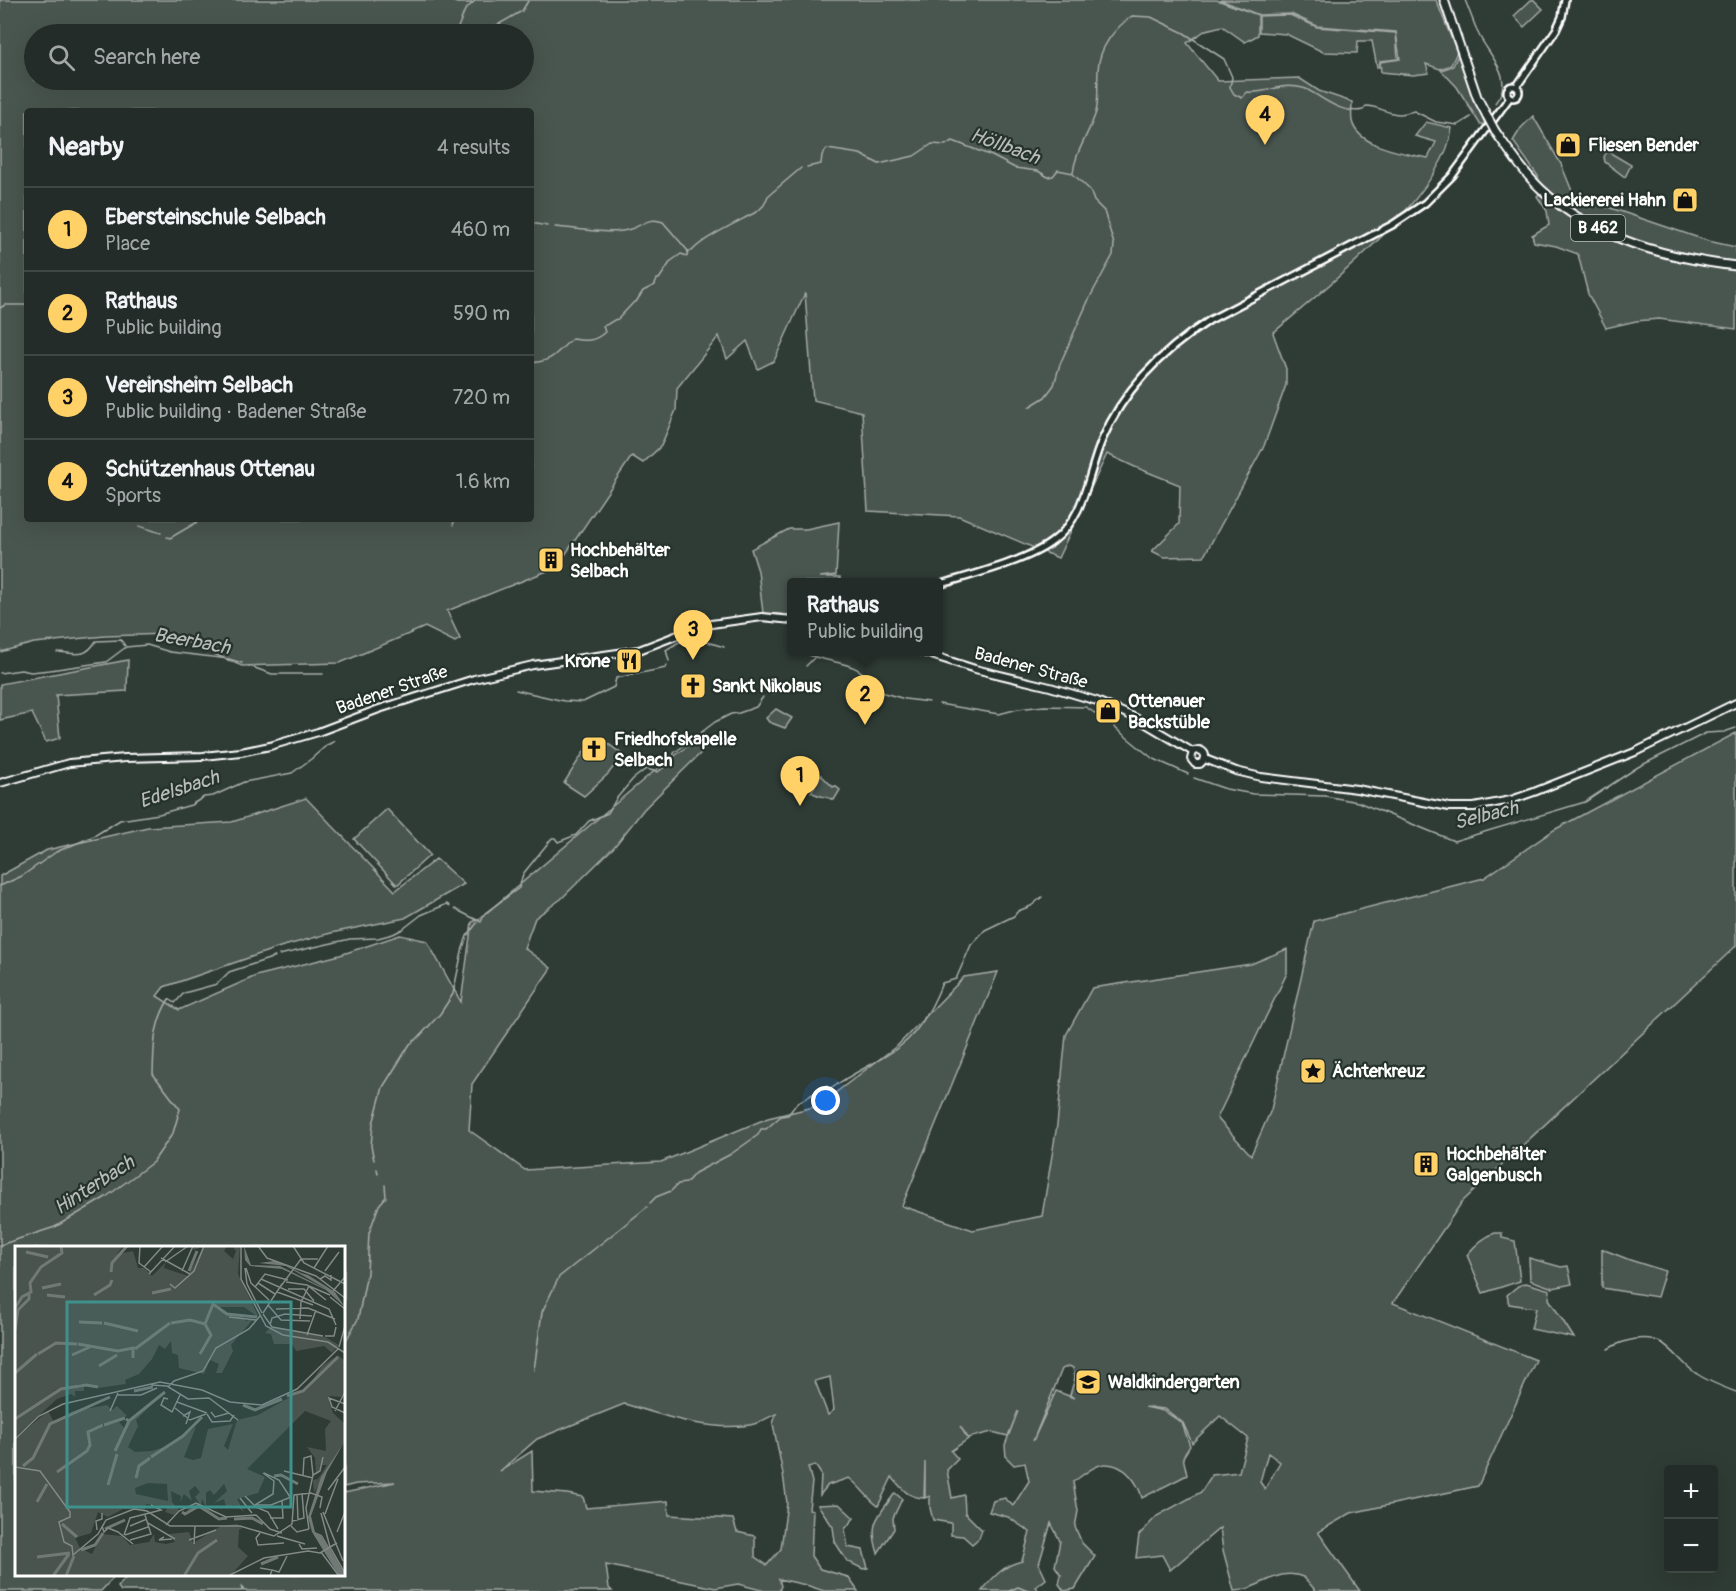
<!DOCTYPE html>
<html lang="en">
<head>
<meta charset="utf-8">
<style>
	body { margin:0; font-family:Pangolin,sans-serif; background:#2f3834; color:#f1f3f6 }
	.controls { position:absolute; right:18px; bottom:18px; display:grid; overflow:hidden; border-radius:6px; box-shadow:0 6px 24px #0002 }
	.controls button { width:54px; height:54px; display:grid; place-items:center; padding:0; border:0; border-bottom:2px solid #404845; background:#232c28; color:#f1f3f6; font:30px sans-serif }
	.you { position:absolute; left:826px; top:1101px; width:21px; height:21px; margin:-15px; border:4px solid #fff; border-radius:50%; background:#1a73e8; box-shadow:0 0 0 9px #1a73e833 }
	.badge { display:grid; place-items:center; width:39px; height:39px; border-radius:50%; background:#ffd166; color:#111; font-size:20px; font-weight:700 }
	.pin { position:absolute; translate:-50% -50px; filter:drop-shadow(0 2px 3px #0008) }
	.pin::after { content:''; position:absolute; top:32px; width:21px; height:18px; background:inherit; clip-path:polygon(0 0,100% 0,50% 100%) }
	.popup { position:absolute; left:787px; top:578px; width:156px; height:78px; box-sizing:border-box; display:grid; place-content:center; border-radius:6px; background:#232c28; filter:drop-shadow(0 2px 4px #0005); font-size:20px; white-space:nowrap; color:#a3a7a8 }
	.popup b { font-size:22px; color:#f1f3f6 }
	.popup::after { content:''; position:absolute; left:50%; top:100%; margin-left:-12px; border:12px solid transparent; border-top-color:#232c28 }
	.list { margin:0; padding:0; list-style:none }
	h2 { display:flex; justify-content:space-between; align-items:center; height:78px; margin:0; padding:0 24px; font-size:26px }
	h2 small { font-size:20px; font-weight:400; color:#a3a7a8 }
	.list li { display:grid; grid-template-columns:39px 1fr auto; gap:18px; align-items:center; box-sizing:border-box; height:84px; padding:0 24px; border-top:2px solid #404845 }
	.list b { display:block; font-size:22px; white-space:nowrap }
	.list p { margin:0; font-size:20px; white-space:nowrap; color:#a3a7a8 }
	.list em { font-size:20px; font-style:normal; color:#a3a7a8 }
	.icon { flex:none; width:33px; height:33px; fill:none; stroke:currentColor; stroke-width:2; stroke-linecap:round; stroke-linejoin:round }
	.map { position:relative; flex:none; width:1736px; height:1591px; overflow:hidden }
	.search { position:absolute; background:#232c28; box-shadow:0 6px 24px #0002; left:24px; top:24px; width:510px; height:66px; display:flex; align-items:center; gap:15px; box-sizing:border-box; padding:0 21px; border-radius:33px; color:#a3a7a8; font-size:22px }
	.panel { position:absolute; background:#232c28; box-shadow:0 6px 24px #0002; left:24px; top:108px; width:510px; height:414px; border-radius:6px }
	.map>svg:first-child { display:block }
	.green { fill:#4a544f; stroke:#a4aaa7; stroke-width:1.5; fill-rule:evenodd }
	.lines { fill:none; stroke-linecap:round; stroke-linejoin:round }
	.stream { stroke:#a9afac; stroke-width:1.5 }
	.tertiary-casing { stroke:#fff; stroke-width:10 }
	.secondary-casing { stroke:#fff; stroke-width:10 }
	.primary-casing { stroke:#fff; stroke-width:11 }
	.tertiary { stroke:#26332d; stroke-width:5 }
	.secondary { stroke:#26332d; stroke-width:6 }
	.primary { stroke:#26332d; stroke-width:7 }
	.primary-bridge-casing { stroke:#fff; stroke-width:11; stroke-linecap:butt }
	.primary-bridge { stroke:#26332d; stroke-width:7 }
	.labels { text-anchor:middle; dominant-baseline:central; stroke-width:4.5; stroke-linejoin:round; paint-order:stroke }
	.shield { fill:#26332d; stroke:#bec2c0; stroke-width:1.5 }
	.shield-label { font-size:16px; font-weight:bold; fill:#fff }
	.poi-label { font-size:18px; font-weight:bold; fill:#fff; stroke:#26332d; text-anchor:start }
	.street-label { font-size:18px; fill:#fff; stroke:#26332d }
	.water-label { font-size:20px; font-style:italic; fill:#b8bcba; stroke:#26332d }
	.inset-river { fill:none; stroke:#707975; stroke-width:3 }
	.inset-road { fill:none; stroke:#828986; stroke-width:1.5 }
	.view { fill:#3f918b; fill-opacity:0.15; stroke:#3f918b; stroke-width:3 }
	.inset-edge { fill:none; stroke:#fff; stroke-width:3 }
</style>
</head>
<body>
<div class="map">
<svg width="1736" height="1591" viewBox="0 0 1736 1591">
	<rect width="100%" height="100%" fill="#2f3b35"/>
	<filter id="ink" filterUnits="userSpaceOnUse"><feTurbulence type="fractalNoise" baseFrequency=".0167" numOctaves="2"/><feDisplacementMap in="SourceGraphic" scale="12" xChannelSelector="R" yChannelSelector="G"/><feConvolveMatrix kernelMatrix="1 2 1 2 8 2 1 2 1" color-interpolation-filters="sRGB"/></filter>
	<g filter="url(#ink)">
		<g class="green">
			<path d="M0,0H1217L1258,15V35L1245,42L1222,26L1206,30L1187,43L1218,81L1299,78L1319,91L1352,102C1352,108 1351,115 1352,121C1357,147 1407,154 1428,158L1436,142L1415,136L1426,122L1452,128C1445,195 1323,290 1273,333L1286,369V385L1264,446L1204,556L1164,557L1152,551L1179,524L1180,485L1135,467L1107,454L1058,558L959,516L868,511L862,412L813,400L805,293L774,361L758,369L747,341L727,359L719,336L677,388L676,410L661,446L643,463L632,456L561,561L556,549L541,557L547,571L447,611L460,639L455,642L425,627L340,663L242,666L167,634L105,636L34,643L0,652ZM34,34H524V80H34ZM27,111H531V519H27Z"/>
			<path d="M1220,0H1436L1457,52L1451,65L1440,69L1426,64L1429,73L1413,75L1381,72L1380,62L1400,59L1396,32L1317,26L1291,14L1259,15Z"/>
			<path d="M1531,0H1534L1543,9L1524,27L1514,16Z"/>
			<path d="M1290,15L1317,27L1396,33L1398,59L1380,61L1379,67H1377L1372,41H1358L1357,53L1323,52L1286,34L1259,32V16Z"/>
			<path d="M1457,57L1460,59L1485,124H1480L1457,87L1441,70L1453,66Z"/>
			<path d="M1533,116L1561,164L1572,191L1581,198L1708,241L1736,247V329L1659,319L1636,321L1606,328L1588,294L1578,254L1556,246L1534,242L1532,235L1549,225L1547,211L1537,196L1541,192L1538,176L1513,141L1521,128Z"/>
			<path d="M1607,151L1631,165L1625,177L1605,162L1604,157Z"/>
			<path d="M839,522L836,575L820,577H840V582H792L791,615L763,613L758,571L751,549L789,529H806Z"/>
			<path d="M128,660L127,691L56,695L60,738L46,742L32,713L0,720V684Z"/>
			<path d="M776,709L792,718L785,728L769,722L766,718Z"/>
			<path d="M1736,733V946L1462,1202L1393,1303L1536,1360L1478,1486L1351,1513L1318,1532L1360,1591H1316C1312,1587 1307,1580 1303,1577C1278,1566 1258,1591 1234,1591L1223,1550L1220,1528L1170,1570L1162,1555L1136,1558L1139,1535L1157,1516L1201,1492L1212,1475L1239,1472L1248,1438L1220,1416L1192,1443L1183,1423L1165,1409L1145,1407L1164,1411L1182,1423L1190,1446L1183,1457L1187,1475L1142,1498C1138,1482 1125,1464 1106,1464C1095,1464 1082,1476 1073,1482L1078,1511L1075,1527L1082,1543L1095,1556L1075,1589L1064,1591L1059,1584L1061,1575L1055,1566L1060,1541L1051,1523L1039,1564L1046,1579L1036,1587L1039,1591H982C993,1577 1004,1565 1022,1561L1030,1532L1008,1517L989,1512L993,1501L1005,1498L1013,1506L1029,1481L1025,1463L1014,1465L1006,1457L1005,1445L1018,1411L1008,1436L992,1432L968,1438L960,1426L968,1439L951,1451L958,1459L947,1470L952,1498L964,1495L965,1513L982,1530L979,1538L972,1544L963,1536L951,1535V1523L933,1520L930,1508V1496L925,1498V1462L924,1498C907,1497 902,1489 892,1477L878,1506C867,1498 860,1486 849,1478L828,1485L820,1495L821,1474L815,1465L808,1467L812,1482L809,1509L813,1510L811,1556L820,1569L848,1577L858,1591H824L806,1585L779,1579L781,1586L779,1591H765L738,1584L715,1588L606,1565L609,1588L612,1591H244L241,1586L242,1591H121L118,1587L128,1575L344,1574V1493L395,1482L356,1484L344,1487V1248H16V1574L116,1575L101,1591H0V876L47,850L148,827L232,822L306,798L395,891L436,859L464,884L405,918L331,933L280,947L164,987L157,996L179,1010L256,976L340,955L400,935L427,941L461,1002L472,922L478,920L648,776L700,737L714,740L644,809L614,847L561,899L535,918L524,948L551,968L472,1084L469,1130L525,1170L661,1162L768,1118L818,1106L898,1045L964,977L998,972L902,1206L973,1230L1042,1216L1057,1125L1066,1035L1092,988L1251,964L1287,949V973L1217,1118L1251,1155L1271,1110L1314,921L1484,878L1554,830ZM1069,1366L1073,1368L1075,1378L1070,1395L1074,1398L1056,1391L1033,1441L1062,1369ZM830,1377L834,1410L828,1415L815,1381ZM624,1404C664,1415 707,1432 750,1425C759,1424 768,1417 776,1414L773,1424L783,1474L787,1503L781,1549L767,1565L755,1557V1536L737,1532L733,1519L669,1515L668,1501L586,1508L583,1497L567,1494L533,1491L532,1451L500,1471L537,1439ZM1268,1453L1280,1462L1265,1489L1260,1482Z"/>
			<path d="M592,739L607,743L623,755L608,774L584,796L564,783Z"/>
			<path d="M821,775L833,787L835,786L840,790L834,800C826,796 819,797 811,792Z"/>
			<path d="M387,809L430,855L397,885L354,839Z"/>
			<path d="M1495,1233H1502V1238L1515,1241L1520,1281L1483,1293L1467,1255C1475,1245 1483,1237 1495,1233Z"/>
			<path d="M1602,1249L1630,1260L1665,1271L1657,1297L1602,1288Z"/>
			<path d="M1529,1258L1561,1267L1568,1266L1572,1284L1553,1288L1530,1280Z"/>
			<path d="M1526,1283L1550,1290L1549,1299L1574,1338L1531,1329L1536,1308L1509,1304L1507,1295L1518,1286Z"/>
			<path d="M895,1493L902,1499L893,1518L894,1529L878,1553C868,1522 878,1517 895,1493Z"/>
			<path d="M839,1504L854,1518L845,1529L848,1547L863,1550L868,1568L863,1569L847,1561L835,1542L833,1527L818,1505Z"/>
		</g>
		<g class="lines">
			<g class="stream">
				<path d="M449,0L457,3H472"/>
				<path d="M1465,0C1470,12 1474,24 1479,35C1490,57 1516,78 1495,103"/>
				<path d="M492,28L522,11L528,1"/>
				<path d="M457,30L465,10L476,0"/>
				<path d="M481,34L484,32"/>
				<path d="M807,167L821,164L822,155L827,149L860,154L879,164L914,156L932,144L945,145L953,141L992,156L1015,168L1038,171L1048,177L1053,176L1058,170L1073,173C1075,152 1089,134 1096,112C1099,99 1097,84 1098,70C1099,47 1115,28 1132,16L1151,17L1184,33L1224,59L1232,77L1230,87L1234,94L1242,98L1247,92C1269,94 1278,82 1303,88C1308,89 1311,92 1315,94C1329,103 1346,114 1363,110L1366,106C1378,106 1388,114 1399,114C1404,114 1409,112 1414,111L1436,122L1458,125L1471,117"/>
				<path d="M531,223L547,226"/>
				<path d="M555,227C574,228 610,235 627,230C642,227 647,216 663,222L688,251"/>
				<path d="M0,308L5,305H27"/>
				<path d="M531,363C555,361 556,352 572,339C586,341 594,342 605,332L603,326C610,325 612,319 618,319L634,302H636L643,291L655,285L657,279H659L671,261L681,254L687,256L688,251H692C704,237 740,221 758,211L764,205L768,196L801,168"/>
				<path d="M1029,407L1045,397L1054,385L1060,364L1089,299L1113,255L1114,244L1104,211L1094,201L1090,190L1073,174"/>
				<path d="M453,525L455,519"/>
				<path d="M139,526L161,533"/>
				<path d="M167,537L170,538L199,521L207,519"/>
				<path d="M57,652C76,653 85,659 96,641L121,640L125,646"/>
				<path d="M804,653C834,666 861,658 877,691L905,699L929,702"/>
				<path d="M669,661L666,650L679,642L690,644L704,641L724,647"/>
				<path d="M249,666L272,674H323"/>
				<path d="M806,666L814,658"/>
				<path d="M0,673L21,670L31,672L50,670L106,662L126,647L147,645L170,652L229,659L242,663"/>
				<path d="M516,690L564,701L583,702L614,687L616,678L666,668L667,665"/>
				<path d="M771,694L785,691"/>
				<path d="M939,704L999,714L1018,709L1044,706L1086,707L1109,723"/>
				<path d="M1114,727L1152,758L1188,774"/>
				<path d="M1194,778L1226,789L1253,794L1325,796L1358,802L1454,841L1585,802L1638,767L1706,733L1724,732L1736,728"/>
				<path d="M0,886L22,876L56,852L94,836L120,820L159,814L191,805L204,797L213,796L244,782L292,773L311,759L327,745L335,741"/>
				<path d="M455,909L481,922L485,913L519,888L523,874L552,838H555L558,842L576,835L589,821L608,813L616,799L633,779L646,769L658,772L673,760L674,753L715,722L731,714L739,713L756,707L763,697"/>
				<path d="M279,955L350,939L378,938L393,934L403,929L421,915L447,904L450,906"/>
				<path d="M374,1160L371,1146L373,1124L383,1087L410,1044L418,1038L440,1014L453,994L462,951L467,936L477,923"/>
				<path d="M377,1169L378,1173"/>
				<path d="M650,1203L656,1197L671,1191L678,1184L686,1183L695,1173L731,1154L758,1135L761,1129H766L781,1116L788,1115L797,1103L827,1086L828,1089L832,1088C853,1072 878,1063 899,1047C920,1032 933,1006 942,983L956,979L971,945L985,930L1014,916L1018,911L1031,906L1042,897"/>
				<path d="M0,1245L55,1227L106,1197L153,1162L173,1133L180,1109L153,1074C154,1045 153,1025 169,999L175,1003L184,993L217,984L229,972L275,957"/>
				<path d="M344,1344L358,1319L367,1273L369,1233L379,1205L386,1197L385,1185"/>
				<path d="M1608,1349C1623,1340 1646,1334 1662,1343C1675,1351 1684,1366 1697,1374C1709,1382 1723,1387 1736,1392"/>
				<path d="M534,1370L542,1312L559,1277L647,1207"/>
				<path d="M1009,1591L1018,1587L1028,1591"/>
			</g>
			<defs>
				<g id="tertiary">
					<circle cx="1513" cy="92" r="6"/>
					<path d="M1517,86L1556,30L1562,17L1565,0"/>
					<path d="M938,585C971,575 1028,561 1053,541C1086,516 1087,475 1102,440C1124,388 1163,350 1210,320L1392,225L1425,203L1452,176L1510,97"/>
				</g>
				<g id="secondary">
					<path d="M922,652L975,669L1050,687L1097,701L1136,718L1193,752"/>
					<path d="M1193,752C1199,748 1206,751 1205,759L1236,771L1261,777L1357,789L1449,807H1474L1511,800L1534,792L1635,752L1736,703"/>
					<path d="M1193,752L1191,759L1195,764H1200L1205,759"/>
					<path d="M0,783L69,763L125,758L203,756L241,752L270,746L318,732L379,709L474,679L533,665L639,650L704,625L762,617L792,620"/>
				</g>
				<g id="primary">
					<path d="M1444,0L1477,97L1487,116"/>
					<path d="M1495,131C1510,152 1523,172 1541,189C1593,239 1667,258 1736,266"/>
				</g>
			</defs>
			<use href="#tertiary" class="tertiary-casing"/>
			<use href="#secondary" class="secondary-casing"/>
			<use href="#primary" class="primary-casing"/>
			<use href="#tertiary" class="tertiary"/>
			<use href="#secondary" class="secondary"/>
			<use href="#primary" class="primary"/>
			<defs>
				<path id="primary-bridge" d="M1487,116L1495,131"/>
			</defs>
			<use href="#primary-bridge" class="primary-bridge-casing"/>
			<use href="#primary-bridge" class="primary-bridge"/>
		</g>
	</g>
	<defs>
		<symbol id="shop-square" viewBox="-11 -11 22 22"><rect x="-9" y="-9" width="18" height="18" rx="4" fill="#ffd166" stroke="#26332d"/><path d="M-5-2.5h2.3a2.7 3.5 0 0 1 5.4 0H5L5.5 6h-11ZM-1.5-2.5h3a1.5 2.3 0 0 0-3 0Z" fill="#111"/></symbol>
		<symbol id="building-square" viewBox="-11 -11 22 22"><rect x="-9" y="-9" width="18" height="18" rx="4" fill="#ffd166" stroke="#26332d"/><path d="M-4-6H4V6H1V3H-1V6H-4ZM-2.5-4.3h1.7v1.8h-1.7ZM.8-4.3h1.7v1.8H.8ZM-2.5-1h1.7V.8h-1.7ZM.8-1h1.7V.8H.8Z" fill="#111"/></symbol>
		<symbol id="restaurant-square" viewBox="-11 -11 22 22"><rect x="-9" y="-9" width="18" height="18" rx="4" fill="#ffd166" stroke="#26332d"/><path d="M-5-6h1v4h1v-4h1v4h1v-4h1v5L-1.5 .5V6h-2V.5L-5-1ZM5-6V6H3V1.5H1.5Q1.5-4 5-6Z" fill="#111"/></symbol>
		<symbol id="church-square" viewBox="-11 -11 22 22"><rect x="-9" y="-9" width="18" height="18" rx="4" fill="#ffd166" stroke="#26332d"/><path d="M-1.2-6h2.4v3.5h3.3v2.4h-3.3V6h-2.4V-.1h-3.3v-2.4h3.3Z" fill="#111"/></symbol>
		<symbol id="sight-square" viewBox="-11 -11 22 22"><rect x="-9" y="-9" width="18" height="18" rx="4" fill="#ffd166" stroke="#26332d"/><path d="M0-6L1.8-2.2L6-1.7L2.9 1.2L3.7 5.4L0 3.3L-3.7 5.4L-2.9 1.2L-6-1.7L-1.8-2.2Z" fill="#111"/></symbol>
		<symbol id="school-square" viewBox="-11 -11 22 22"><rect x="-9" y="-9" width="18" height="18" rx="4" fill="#ffd166" stroke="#26332d"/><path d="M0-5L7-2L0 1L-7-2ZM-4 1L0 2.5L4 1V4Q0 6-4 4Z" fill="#111"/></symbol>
	</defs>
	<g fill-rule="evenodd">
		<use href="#shop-square" x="1553" y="130" width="30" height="30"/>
		<use href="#shop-square" x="1670" y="185" width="30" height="30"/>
		<use href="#building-square" x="536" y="545" width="30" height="30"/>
		<use href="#restaurant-square" x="614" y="646" width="30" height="30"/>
		<use href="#church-square" x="678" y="671" width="30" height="30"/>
		<use href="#shop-square" x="1093" y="696" width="30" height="30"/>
		<use href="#church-square" x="579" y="734" width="30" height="30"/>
		<use href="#sight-square" x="1298" y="1056" width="30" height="30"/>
		<use href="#building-square" x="1411" y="1149" width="30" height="30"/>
		<use href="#school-square" x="1073" y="1367" width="30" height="30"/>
	</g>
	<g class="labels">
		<rect class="shield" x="1571" y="215" width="54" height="26" rx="4.5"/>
		<g class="shield-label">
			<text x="1598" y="228">B 462</text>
		</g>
		<g class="poi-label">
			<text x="1588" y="145">Fliesen Bender</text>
			<text x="1666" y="200" text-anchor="end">Lackiererei Hahn</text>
			<text x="570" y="550">Hochbehälter<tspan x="570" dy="21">Selbach</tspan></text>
			<text x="610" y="661" text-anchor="end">Krone</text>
			<text x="712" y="686">Sankt Nikolaus</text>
			<text x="1128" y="701">Ottenauer<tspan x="1128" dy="21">Backstüble</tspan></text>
			<text x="614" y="739">Friedhofskapelle<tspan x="614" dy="21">Selbach</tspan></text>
			<text x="1332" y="1071">Ächterkreuz</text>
			<text x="1446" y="1154">Hochbehälter<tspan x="1446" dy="21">Galgenbusch</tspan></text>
			<text x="1108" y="1382">Waldkindergarten</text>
		</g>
		<g class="street-label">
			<text transform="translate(1031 668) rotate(15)">Badener Straße</text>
			<text transform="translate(392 690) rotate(-19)">Badener Straße</text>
		</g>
		<g class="water-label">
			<text transform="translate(1005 146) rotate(20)">Höllbach</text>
			<text transform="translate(192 641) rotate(10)">Beerbach</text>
			<text transform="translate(179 789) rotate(-18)">Edelsbach</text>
			<text transform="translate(1486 815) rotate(-14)">Selbach</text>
			<text transform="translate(94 1185) rotate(-33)">Hinterbach</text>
		</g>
	</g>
	<g transform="translate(15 1246)">
		<rect width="330" height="330" fill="#2f3b35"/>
		<path d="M0,0H108L102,8L118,5L123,22H129L137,30L150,17L149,22L173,30L188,1L178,4L179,0H212L209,5L218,13L221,5L217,0H225L223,28L244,72L229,61H205L209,66L227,69L231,75L239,72L216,99L218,105L207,127H201L204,118L195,114L189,128L164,122L163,109L157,107L156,95L150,103L144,99L137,113L124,128L110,134L111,138L83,142L66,138L37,145L69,141V145H60V151L56,148L42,153L0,191ZM256,81L310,91L324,99L317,107L309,100L281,105L277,98H259L256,88L250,87ZM323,109L330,115V146L326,151L314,150V156L318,167L330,178V194L299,247L298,234L303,233L312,219H304L306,222L301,228L300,212L292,201L311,205L310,183L316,175L290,165L232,223L250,231L243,247L222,253L229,266L220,259L211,261L209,253L199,257L212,245L209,238L199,249L195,244L191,247V261L187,253L186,261L194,268L184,262L173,264L171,261L184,257L180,251L185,246L180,240L174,245L177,255L169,248L165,256L166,250L156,245L157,256L164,264L159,269L150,266L153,261L131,258L130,264L108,263L93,271L83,266L76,287L60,292L65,302L77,308L87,288L107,290L115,299L134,296L139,288L140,296L151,298L160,296L154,288L174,286L178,297L206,280L222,278L227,282L224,284L223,301L233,310L215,330H0V193L33,165L39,176L58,165L92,159L97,164L102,160L112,170L73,184L104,176L111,184L113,174L144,151L121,174L123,180L113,201L120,206L137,205L158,198L181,181L169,211L178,214L186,212L193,183L218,178L209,200L213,204L222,174L243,169L293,141L307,120ZM133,237L152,238L153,255L121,248L120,242Z" fill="#4a544f" fill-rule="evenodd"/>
		<path d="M229,0L236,19L265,20L313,44L271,20L244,17L259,15L271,19L286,27L293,29L320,46L330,61L311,44L267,23L235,20L230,14ZM330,195L312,226L296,270L300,286L307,289L330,328L324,330L297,286L293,271L306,231Z" fill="#707975"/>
		<path class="inset-river" d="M11,6L33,11M174,25L182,5M96,26L97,17L112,0M27,42L46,38M137,47L156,43M32,49L50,51M79,49L95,39L97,34M0,62L7,51L16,46L15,37L26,21L47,7L46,0M64,76L87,77M89,77L123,85M156,77L175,74L190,78L198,58L212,68L242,71M0,84L3,64L14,53V48M63,98L103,105L118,102V112M120,103L155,77M23,108L41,97L62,98M185,108L196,89L190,78M57,109L75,101M84,120L102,109M0,127L22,108M119,145L138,141M272,150L288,145L323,111M228,159L240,164L267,153M0,173L46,143L71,139L83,141M111,173L114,175L150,146M89,179L110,172M100,205L114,175M136,211L168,190L187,171M8,220L18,212L35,178L95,151M42,226L72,205L75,199L73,186L88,179M259,230L266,229L283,238M121,232L124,220L135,212M93,239L102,208M22,256L32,238M167,266L170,268L184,260L204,273L212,272M219,273L237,272L248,278M47,278L62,291M90,283L110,274M66,304L80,299L88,287M22,311L55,307M246,318L263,311M38,330L54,308M51,330L59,310M169,330L183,307L202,294"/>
		<path class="inset-road" d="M125,0L124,17L136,26M226,0V33L251,80L268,89L313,96L330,107M243,0L252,12L301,30L330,52M278,0L289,17L330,38M146,12L175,28M150,16L173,0M129,21L148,0M230,22L232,38L247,67M231,22L236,37L254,54M299,22L313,0M167,25L178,0M310,25L324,6M134,28L160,0M246,33L314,63L321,79M305,33L310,30L316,34V29M271,36L292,39L311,54M243,37L260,48M155,38L160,42L179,25L189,0M266,40L286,13H303M240,41L250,28L273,34M273,43H289L299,55M318,45L330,31M262,46L298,59M315,51L330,63M253,59L266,74L295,75M261,63L293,62L320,73M248,67L267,38M248,68L257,81L308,90M214,71L241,74M285,73L286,56L294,40L315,49M255,79L257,72L270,68L297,70M292,89L301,64M310,90H319L321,81M324,101L330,80M136,139L152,140L173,153L194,152L223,174M153,141L159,135L188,125L201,102L234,83L245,70M102,149H126L142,142M153,153L149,152L146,159L157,166L165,149M162,156L192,167M330,158L314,152L317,161L330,167M160,162L175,174L191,168M95,165L103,147M320,165L330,146M196,166L200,171L214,167M192,168L197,176L215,175L219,169M168,170L175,166L171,178M0,193L24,170L48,158L145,136L187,144L215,156L247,159L282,143L324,102M0,221L25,225L55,266V271L44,276L49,296L57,300L58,309L83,288L91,274L119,263L132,265L155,280H225L259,290L277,278L279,249L296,247L307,251L305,262M269,225L298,232M249,227L264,234L275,251M288,229L289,212L296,210L298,229L291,262L294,283M298,229L305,225L308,211M313,244L330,221M282,248L283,274M230,250L241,261L253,266L263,283M225,252L237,267M240,259L258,248L259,235L248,227M240,259H256L276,251M308,266L328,315M306,267L315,301L322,297M310,268L323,233M255,272H268L267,255M278,275L289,272L287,247M133,277L160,293M151,279L164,265L181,257L211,271L241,269L255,283L267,287M87,280L89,286L93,282L103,286L118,298M115,280L132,273M276,280L282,286L294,283M82,284L81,275L87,273V267M322,286L330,266M245,287L241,292L243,299L269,297M109,289L115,272L146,264L136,259M110,289L133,281M262,290L290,298M149,291L144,294L157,293M115,294L136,288L130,269M174,294L201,284M179,298L180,280M284,298L287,303L302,302M306,306L324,330M245,322L257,324L255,330M257,324L264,326L272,310M213,330L249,312L293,305L305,307L315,301L330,327"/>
		<path class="view" d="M52,56H276V261H52Z"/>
		<rect width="330" height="330" class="inset-edge"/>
	</g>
</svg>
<div class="controls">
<button>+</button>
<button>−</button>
</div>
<div class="you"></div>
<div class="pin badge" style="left:800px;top:806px">1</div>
<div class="pin badge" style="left:865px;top:725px">2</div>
<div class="popup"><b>Rathaus</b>Public building</div>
<div class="pin badge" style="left:693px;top:660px">3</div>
<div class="pin badge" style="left:1265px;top:145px">4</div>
<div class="search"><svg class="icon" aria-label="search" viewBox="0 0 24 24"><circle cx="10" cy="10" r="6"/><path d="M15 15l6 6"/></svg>Search here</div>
<section class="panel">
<h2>Nearby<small>4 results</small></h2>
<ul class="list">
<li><span class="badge">1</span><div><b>Ebersteinschule Selbach</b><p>Place</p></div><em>460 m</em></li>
<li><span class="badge">2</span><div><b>Rathaus</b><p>Public building</p></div><em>590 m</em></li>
<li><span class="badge">3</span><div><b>Vereinsheim Selbach</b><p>Public building · Badener Straße</p></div><em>720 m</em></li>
<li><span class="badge">4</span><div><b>Schützenhaus Ottenau</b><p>Sports</p></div><em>1.6 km</em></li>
</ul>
</section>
</div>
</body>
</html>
